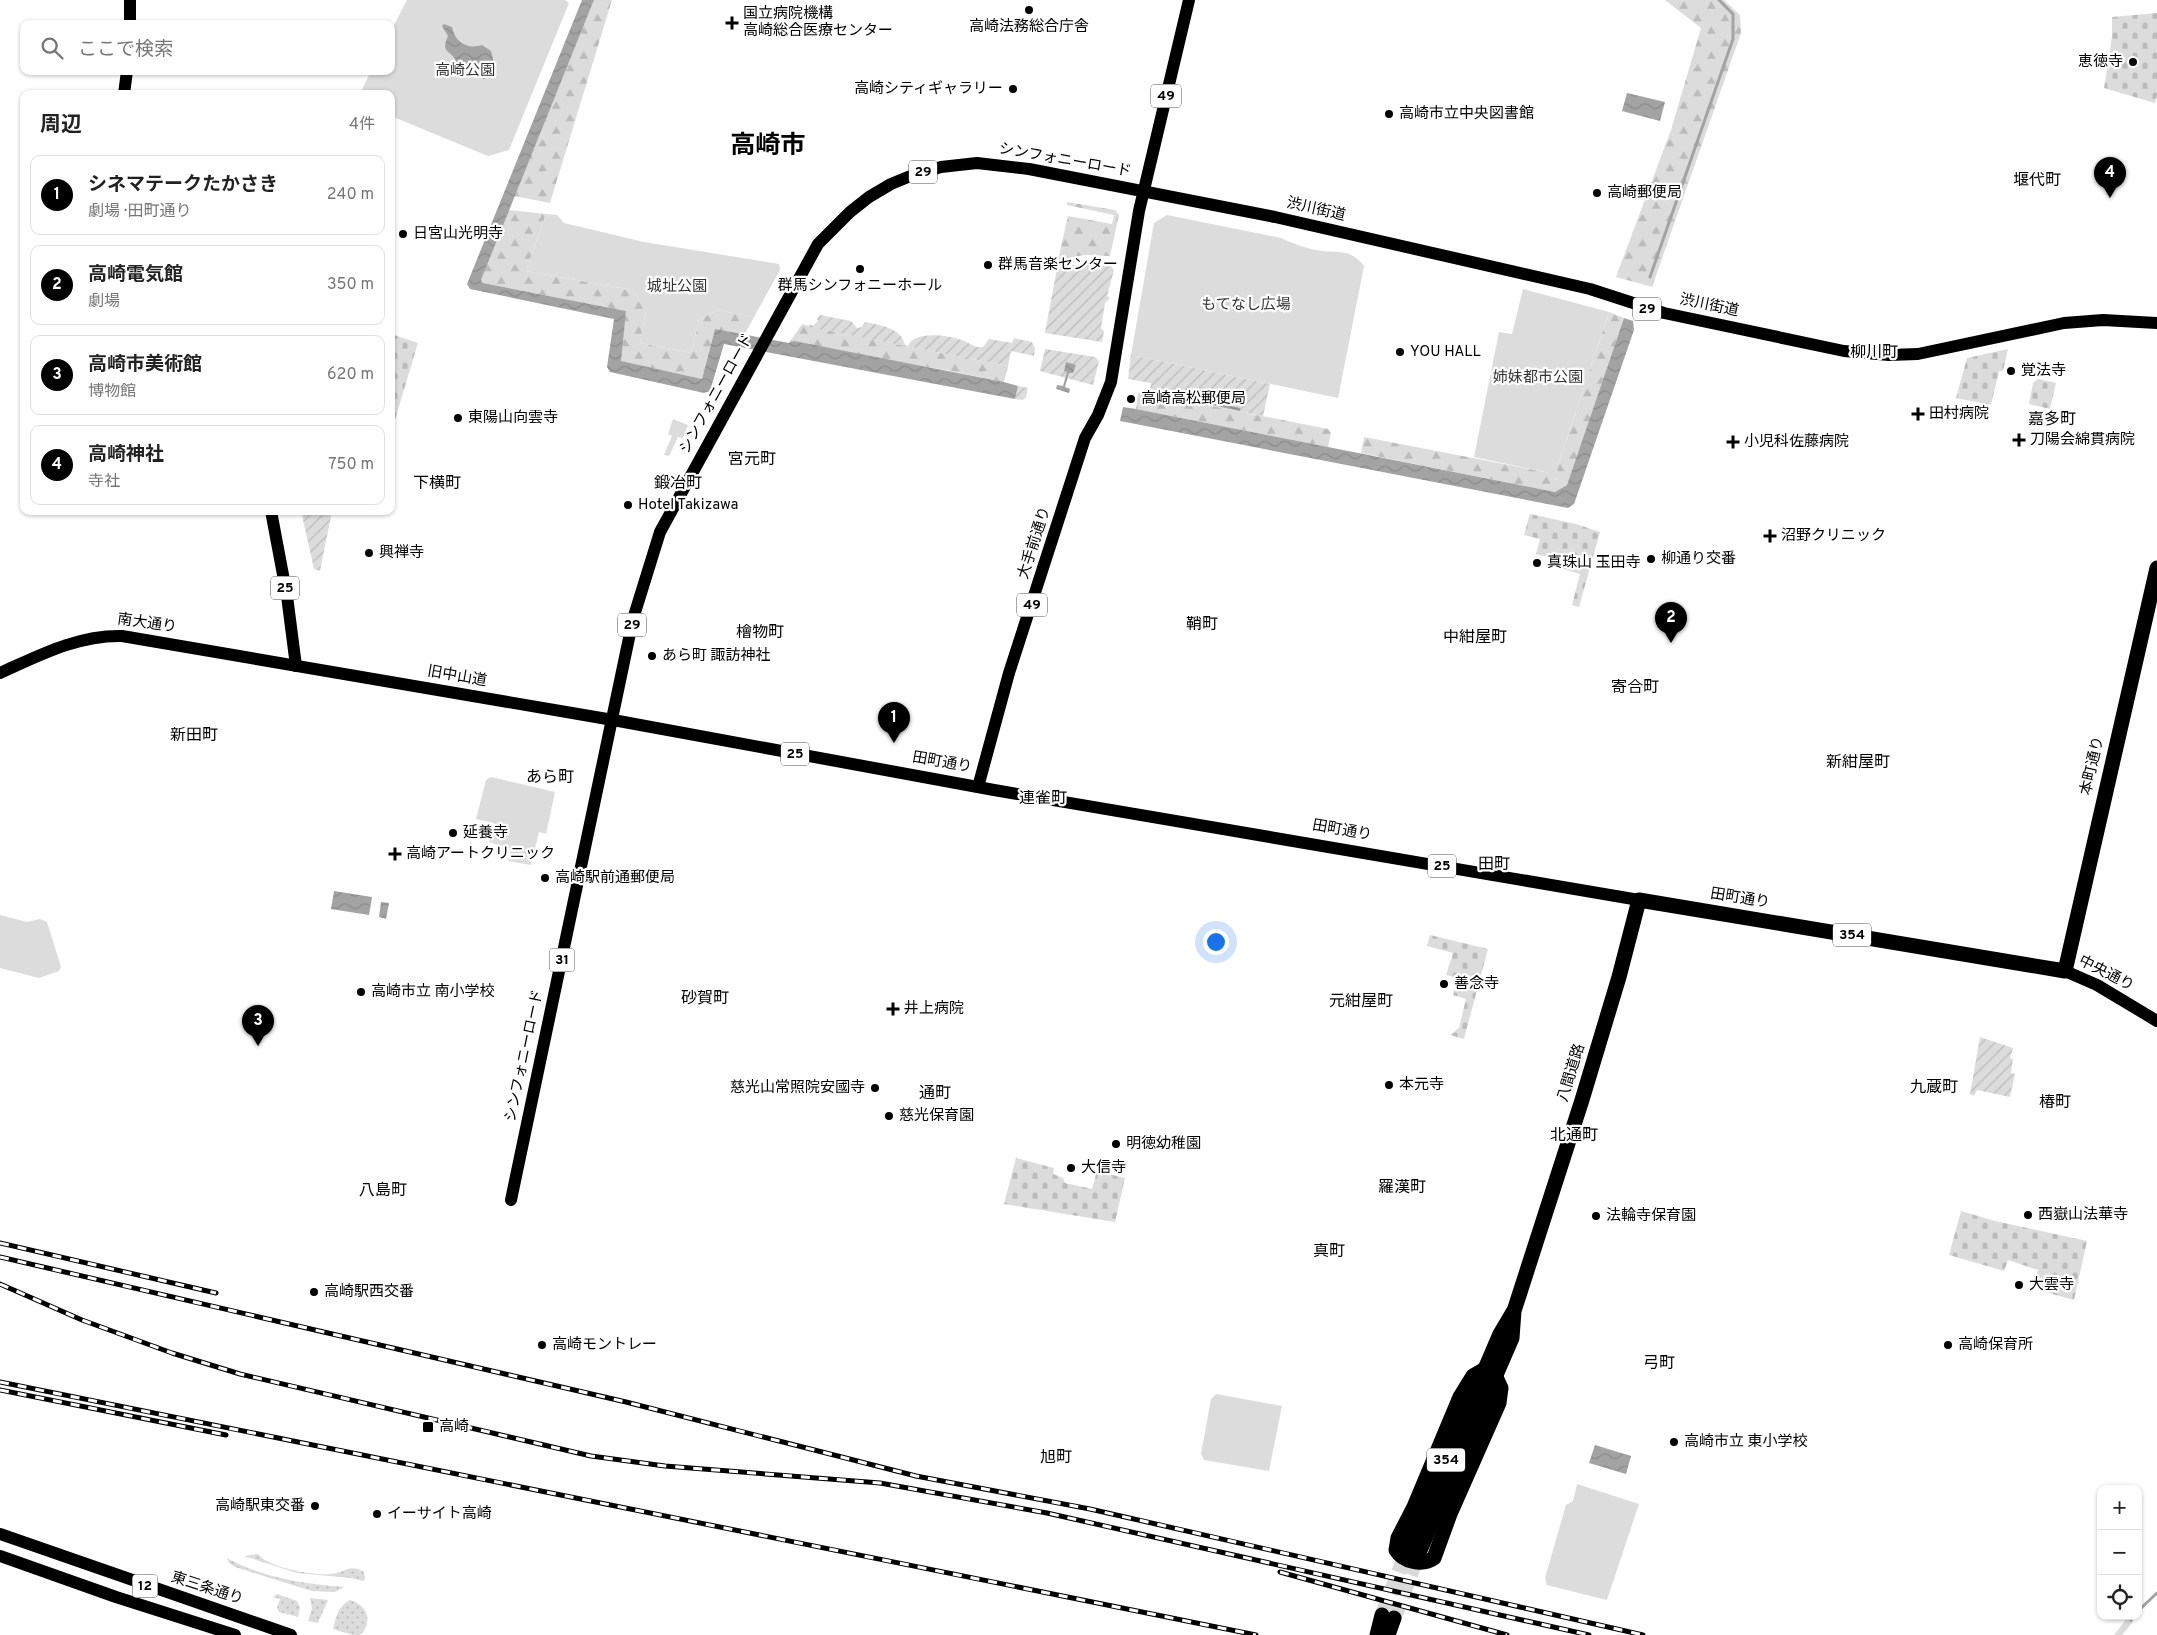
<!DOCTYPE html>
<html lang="ja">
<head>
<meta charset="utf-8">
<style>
	body { margin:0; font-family:Overpass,"Noto Sans JP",sans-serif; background:#f6f6f6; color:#222 }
	.controls { position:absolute; right:15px; bottom:15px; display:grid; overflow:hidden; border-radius:10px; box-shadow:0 1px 4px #0004 }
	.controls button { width:45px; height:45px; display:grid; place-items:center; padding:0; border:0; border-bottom:1px solid #e0e0e0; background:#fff; color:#222; font:25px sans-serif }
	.you { position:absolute; left:1215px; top:941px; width:18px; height:18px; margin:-12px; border:4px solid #fff; border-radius:50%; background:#1a73e8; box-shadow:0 0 0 8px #1a73e833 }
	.badge { display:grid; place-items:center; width:32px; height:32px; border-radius:50%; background:#000; color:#fff; font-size:16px; font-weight:700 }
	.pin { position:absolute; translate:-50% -41px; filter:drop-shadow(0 1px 2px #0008) }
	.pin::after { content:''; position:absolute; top:26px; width:18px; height:15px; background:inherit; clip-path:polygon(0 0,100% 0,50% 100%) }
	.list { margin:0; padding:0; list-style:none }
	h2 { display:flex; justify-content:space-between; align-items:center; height:65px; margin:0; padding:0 20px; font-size:21px }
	h2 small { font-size:16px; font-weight:400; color:#767676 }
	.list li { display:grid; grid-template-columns:32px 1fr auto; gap:15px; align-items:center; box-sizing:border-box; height:80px; margin:0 10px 10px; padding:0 10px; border:1px solid #e0e0e0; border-radius:10px }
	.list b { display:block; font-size:19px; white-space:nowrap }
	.list p { margin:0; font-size:16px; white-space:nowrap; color:#767676 }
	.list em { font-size:16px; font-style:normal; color:#767676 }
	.icon { flex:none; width:28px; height:28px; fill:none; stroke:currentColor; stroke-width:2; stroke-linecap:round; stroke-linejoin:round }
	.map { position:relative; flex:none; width:2157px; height:1635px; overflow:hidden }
	.search { position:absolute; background:#fff; box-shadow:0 1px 4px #0004; left:20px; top:20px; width:375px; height:55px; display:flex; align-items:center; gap:12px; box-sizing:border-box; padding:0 18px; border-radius:10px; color:#767676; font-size:19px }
	.panel { position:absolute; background:#fff; box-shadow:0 1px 4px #0004; left:20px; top:90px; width:375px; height:425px; border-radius:10px }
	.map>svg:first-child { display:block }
	.grass { fill:url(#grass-dots) }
	.forest { fill:url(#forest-firs) }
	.cemetery { fill:url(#cemetery-stones) }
	.park { fill:#dcdcdc }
	.garden { fill:url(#garden-furrows) }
	.water { fill:url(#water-waves) }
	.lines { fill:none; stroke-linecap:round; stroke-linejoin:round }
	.stream { stroke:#a3a3a3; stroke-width:3 }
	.highway-tunnel { stroke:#d9d9d9; stroke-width:15; stroke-dasharray:15 8; stroke-linecap:butt }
	.major { stroke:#000; stroke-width:12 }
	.highway { stroke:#000; stroke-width:15 }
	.rail-casing { stroke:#000; stroke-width:5 }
	.rail { stroke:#fff; stroke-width:3; stroke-dasharray:9; stroke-linecap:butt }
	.poi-dot { fill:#000; stroke:#fff; stroke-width:2 }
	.labels { text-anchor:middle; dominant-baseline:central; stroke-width:4.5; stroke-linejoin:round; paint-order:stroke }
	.shield { fill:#fff; stroke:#4c4c4c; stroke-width:1 }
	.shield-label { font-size:14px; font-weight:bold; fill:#000 }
	.poi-label { font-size:15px; fill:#000; stroke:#fff; text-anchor:start }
	.park-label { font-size:15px; fill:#333; stroke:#fff }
	.street-label { font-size:15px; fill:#000; stroke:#fff }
	.neighbourhood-label { font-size:16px; fill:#000; stroke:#fff }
	.town-label { font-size:25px; font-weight:bold; fill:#000; stroke:#fff }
</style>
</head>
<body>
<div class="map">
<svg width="2157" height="1635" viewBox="0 0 2157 1635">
	<defs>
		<pattern id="grass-dots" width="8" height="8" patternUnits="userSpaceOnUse" patternTransform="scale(1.25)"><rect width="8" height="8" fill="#dcdcdc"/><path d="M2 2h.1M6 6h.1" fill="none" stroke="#bbb" stroke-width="1.8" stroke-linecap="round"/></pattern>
		<pattern id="forest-firs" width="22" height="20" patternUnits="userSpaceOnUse" patternTransform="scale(1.25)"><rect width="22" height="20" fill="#dcdcdc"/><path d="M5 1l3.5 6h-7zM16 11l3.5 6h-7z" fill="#bbb"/></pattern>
		<pattern id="cemetery-stones" width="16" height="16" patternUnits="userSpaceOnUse" patternTransform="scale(1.25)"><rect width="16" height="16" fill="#dcdcdc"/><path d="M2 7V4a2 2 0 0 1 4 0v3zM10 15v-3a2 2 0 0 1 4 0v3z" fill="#bbb"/></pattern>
		<pattern id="garden-furrows" width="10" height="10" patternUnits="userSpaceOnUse" patternTransform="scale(1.25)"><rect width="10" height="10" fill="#dcdcdc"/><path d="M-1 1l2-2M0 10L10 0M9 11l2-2" fill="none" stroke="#bbb"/></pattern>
		<pattern id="water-waves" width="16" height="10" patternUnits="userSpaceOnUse" patternTransform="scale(1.25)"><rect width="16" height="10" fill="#a3a3a3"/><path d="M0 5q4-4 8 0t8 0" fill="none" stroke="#8b8b8b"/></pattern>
	</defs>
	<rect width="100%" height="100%" fill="#fff"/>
	<g class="grass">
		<path d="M258,1554C268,1568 315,1576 331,1574C345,1573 349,1563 364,1572L365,1579L363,1581L351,1578L297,1573L244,1556Z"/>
		<path d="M227,1558C263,1578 305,1584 345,1587L335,1592L312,1591L235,1567L229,1563Z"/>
		<path d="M277,1594L297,1601L300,1607L298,1617L279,1612L277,1607L280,1599L273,1597Z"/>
		<path d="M310,1598L328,1600L318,1623L308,1621L312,1608Z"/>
		<path d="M350,1600C367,1604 374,1623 360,1635H353L333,1629C336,1617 338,1606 350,1600Z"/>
	</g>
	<g class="forest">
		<path d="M594,0H612L550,203L514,196Z"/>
		<path d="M1665,0H1724L1740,15L1741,33L1652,287L1616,277L1671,130L1701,28Z"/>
		<path d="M1067,202L1115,210L1119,215L1110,256L1084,255L1058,260L1068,216L1112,224L1114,215L1067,205Z"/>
		<path d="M509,210L546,214L526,271L632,290L646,311L640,343L691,353L699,320L717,310L754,317L744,335L715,329L702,379L620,361L626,311L483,283L481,280Z"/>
		<path d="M1609,312L1624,318L1567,485L1555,492L1361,453L1364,437L1550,473L1555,480L1558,477L1557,468Z"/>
		<path d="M802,324L819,329L1008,366L1004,382L946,370L789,343Z"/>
		<path d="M1140,392L1328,429L1331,432L1328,447L1136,409L1138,394Z"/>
	</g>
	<g class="cemetery">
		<path d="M2157,13V96L2155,103L2104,88L2112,37V17Z"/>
		<path d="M391,334L418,343L391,433Z"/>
		<path d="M2008,349L2003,371H1999L1991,405L1956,398L1967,358Z"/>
		<path d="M2038,379L2056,383L2050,409L2029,404L2033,383Z"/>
		<path d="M1530,514L1576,524L1600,532L1579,607L1572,605L1580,574L1550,565L1552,558L1536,554L1540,539L1524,535Z"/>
		<path d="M1430,935L1488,949L1464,1039L1450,1035L1459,1028L1466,999L1453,995L1457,978L1446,975L1453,953L1427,946Z"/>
		<path d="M1016,1158L1054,1168L1053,1174L1063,1178L1065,1183L1092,1189L1097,1171L1125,1178L1115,1222L1004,1204Z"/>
		<path d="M1961,1211L1995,1221L2087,1241L2074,1300L2038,1290L2041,1279L2036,1277L2038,1270L2008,1260L2004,1271L1949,1255Z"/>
	</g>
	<g class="park">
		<path d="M407,0H565L569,3L509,150L488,156L391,116V94H360L371,71H391V31Z"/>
		<path d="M546,214L557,215L564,223L644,242L779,264L780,270L754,317L717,310L699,320L691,353L640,343L646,311L632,290L526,271Z"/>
		<path d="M1167,215L1281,238C1294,244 1307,249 1322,251C1342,253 1350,249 1364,266L1338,398L1131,355L1154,223Z"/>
		<path d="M1523,289L1609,312L1557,468L1559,477L1554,480L1550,473L1474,457L1499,332L1512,334Z"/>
		<path d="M673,419L688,425L683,438L678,437L669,456L664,455L672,436L668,434Z"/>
		<path d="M491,777L555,792L546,834L539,832L531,865L508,861L511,849L489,842L494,823L476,819L486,780Z"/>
		<path d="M0,915L27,922L40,919L47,922L61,967L59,971L39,978L0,968Z"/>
		<path d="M1216,1394L1282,1406L1269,1471L1204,1460L1201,1454L1211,1399Z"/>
		<path d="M1577,1484L1639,1504L1607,1600L1547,1585L1545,1578L1566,1505L1573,1501Z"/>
		<path d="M2128,1617L2133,1622L2122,1635H2114Z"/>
	</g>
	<g class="garden">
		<path d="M1088,263L1110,265L1114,270L1107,296L1110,298L1105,303L1101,328L1104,331L1102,342L1045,333L1057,268Z"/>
		<path d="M820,315L851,321L857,328L862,327L865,322C879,325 902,328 905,345L908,346C914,330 951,335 964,341C971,344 974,348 983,347L989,339L1012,343L1014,338L1032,342L1035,349L1034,356L1011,351L1008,366L808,327L810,324L813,326L818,321L817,319Z"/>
		<path d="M1045,349L1095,357L1099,361L1093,385L1040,371Z"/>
		<path d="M1131,355L1270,384L1263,416L1149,394L1151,383L1128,379Z"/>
		<path d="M1018,386L1028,388L1026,397L1023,400L1015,399Z"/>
		<path d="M301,511H332L320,571L314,569Z"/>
		<path d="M1980,1037L2013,1048L2010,1058L2013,1059L2011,1073L2015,1074L2010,1097L1977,1090L1974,1096L1970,1094Z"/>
	</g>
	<g class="water">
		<path d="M582,0H594L481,280L483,283L626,311L621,361L702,379L715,329L789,343L794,341L1004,382L1018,386L1015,399L724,344L710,391L704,393L610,372L607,367L614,319L470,289L467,284Z"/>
		<path d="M444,24L452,27C455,42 467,50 482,45L491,51L495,67L484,79L473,75L462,76L457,73L455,59C448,49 441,52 448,36L442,26Z"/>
		<path d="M1627,93L1665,102L1660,121L1622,111Z"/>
		<path d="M1624,318L1633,321L1634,330L1574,504L1568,508L1120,421L1123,407L1136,409L1555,492L1567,485Z"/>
		<path d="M1066,362L1076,365L1073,373H1069L1065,387L1070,389L1069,393L1056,389L1057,385L1063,386L1067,372L1064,371Z"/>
		<path d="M1165,390L1240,408V411L1161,394Z"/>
		<path d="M334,891L372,897L369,915L331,909Z"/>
		<path d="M381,902L389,903L386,919L379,917Z"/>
		<path d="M1595,1445L1631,1456L1626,1474L1589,1463Z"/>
	</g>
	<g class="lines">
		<g class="stream">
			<path d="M1650,277L1733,39V14L1719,0"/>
			<path d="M2138,1611L2157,1593"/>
			<path d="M2131,1620L2134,1616"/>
		</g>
		<g class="highway-tunnel">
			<path d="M1382,1615L1407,1551"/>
			<path d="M1394,1618L1418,1555"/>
		</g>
		<g class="major">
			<path d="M130,0V24"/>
			<path d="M124,94L127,71"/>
			<path d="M271,511L287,596L296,666"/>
			<path d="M0,673C40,655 78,635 122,636L613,720L994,790L1639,900"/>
			<path d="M978,787L1009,673L1085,438L1098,415L1111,382L1139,211L1189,0"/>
			<path d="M2065,971L2097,985L2157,1021"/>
			<path d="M511,1200L633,619L660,532L818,244L850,212L869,197L891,184L908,177L941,167L977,163L1029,169L1275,217L1590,289L1664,313L1844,351L1889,355L1918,354L2064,323L2103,320L2157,323"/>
			<path d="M0,1534L291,1635"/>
			<path d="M0,1556L116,1597L235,1635"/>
		</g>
		<g class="highway">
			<path d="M1485,1369L1473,1376L1460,1397L1414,1507L1398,1538L1396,1550C1403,1562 1423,1566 1434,1558L1450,1514L1499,1403L1501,1388L1496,1377"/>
			<path d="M1407,1551L1500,1334L1513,1312"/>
			<path d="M1418,1555L1512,1338L1514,1311L1582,1100L1619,977L1639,900L2065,971L2157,568"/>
			<path d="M1377,1635L1382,1615"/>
			<path d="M1388,1635L1394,1618"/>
		</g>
		<defs>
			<g id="rail">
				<path d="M0,1243L216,1293"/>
				<path d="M0,1257L626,1402L916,1476L1090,1509L1643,1635"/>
				<path d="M0,1284L82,1320L172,1353L240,1374L591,1456L665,1466L880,1483L1047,1513L1589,1635"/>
				<path d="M0,1382L1256,1635"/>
				<path d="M0,1390L226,1435"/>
				<path d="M1280,1572L1507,1635"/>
			</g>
		</defs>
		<use href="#rail" class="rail-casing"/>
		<use href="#rail" class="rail"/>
	</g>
	<g class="poi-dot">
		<circle cx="1029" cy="10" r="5"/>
		<path d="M729.5 15.5h5v5h5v5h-5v5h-5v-5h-5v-5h5z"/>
		<circle cx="2133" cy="62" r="5"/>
		<circle cx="1013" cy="89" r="5"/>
		<circle cx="1389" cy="114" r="5"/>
		<circle cx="1597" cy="193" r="5"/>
		<circle cx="403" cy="234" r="5"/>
		<circle cx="988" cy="265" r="5"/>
		<circle cx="860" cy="269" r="5"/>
		<circle cx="1400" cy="352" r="5"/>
		<circle cx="2011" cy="371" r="5"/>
		<circle cx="1131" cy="399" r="5"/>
		<path d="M1915.5 406.5h5v5h5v5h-5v5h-5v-5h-5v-5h5z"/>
		<circle cx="458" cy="418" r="5"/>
		<path d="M2016.5 432.5h5v5h5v5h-5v5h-5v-5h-5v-5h5z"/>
		<path d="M1730.5 434.5h5v5h5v5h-5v5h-5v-5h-5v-5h5z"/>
		<circle cx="628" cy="505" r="5"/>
		<path d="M1767.5 528.5h5v5h5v5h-5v5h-5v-5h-5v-5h5z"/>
		<circle cx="369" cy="553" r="5"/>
		<circle cx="1651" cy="559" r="5"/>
		<circle cx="1537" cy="563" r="5"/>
		<circle cx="652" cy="656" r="5"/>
		<circle cx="453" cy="833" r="5"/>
		<path d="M392.5 846.5h5v5h5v5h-5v5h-5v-5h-5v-5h5z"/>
		<circle cx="545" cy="878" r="5"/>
		<circle cx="1444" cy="984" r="5"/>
		<circle cx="361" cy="992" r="5"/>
		<path d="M890.5 1001.5h5v5h5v5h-5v5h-5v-5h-5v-5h5z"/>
		<circle cx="1389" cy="1085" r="5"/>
		<circle cx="875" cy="1088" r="5"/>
		<circle cx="889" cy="1116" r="5"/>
		<circle cx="1116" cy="1144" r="5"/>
		<circle cx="1071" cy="1168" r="5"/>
		<circle cx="2028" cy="1215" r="5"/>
		<circle cx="1596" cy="1216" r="5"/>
		<circle cx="2019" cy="1285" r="5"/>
		<circle cx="314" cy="1292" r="5"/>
		<circle cx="542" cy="1345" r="5"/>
		<circle cx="1948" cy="1345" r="5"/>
		<rect x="422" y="1421" width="12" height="12" rx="2.5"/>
		<circle cx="1674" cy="1442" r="5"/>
		<circle cx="315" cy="1506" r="5"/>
		<circle cx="377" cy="1514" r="5"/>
	</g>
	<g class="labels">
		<g class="shield">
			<rect x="1151" y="84.5" width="30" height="23" rx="4"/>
			<rect x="909" y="160.5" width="28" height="23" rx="4"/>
			<rect x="1633" y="297.5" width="28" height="23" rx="4"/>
			<rect x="271" y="576.5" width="28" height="23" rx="4"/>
			<rect x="1017" y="593.5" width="30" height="23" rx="4"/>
			<rect x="618" y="613.5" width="28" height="23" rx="4"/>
			<rect x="781" y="742.5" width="28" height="23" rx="4"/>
			<rect x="1428" y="854.5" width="28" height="23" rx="4"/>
			<rect x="1833" y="923.5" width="38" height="23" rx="4"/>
			<rect x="549.5" y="948.5" width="25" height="23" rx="4"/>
			<rect x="1427" y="1448.5" width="38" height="23" rx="4"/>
			<rect x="132.5" y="1574.5" width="25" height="23" rx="4"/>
		</g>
		<g class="shield-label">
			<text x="1166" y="96">49</text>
			<text x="923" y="172">29</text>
			<text x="1647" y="309">29</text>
			<text x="285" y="588">25</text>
			<text x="1032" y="605">49</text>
			<text x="632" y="625">29</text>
			<text x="795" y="754">25</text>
			<text x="1442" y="866">25</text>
			<text x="1852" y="935">354</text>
			<text x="562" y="960">31</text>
			<text x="1446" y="1460">354</text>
			<text x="145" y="1586">12</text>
		</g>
		<g class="poi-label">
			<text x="743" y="14">国立病院機構<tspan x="743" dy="17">高崎総合医療センター</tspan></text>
			<text x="1029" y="27" text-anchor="middle">高崎法務総合庁舎</text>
			<text x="2123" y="62" text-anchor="end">恵徳寺</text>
			<text x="1003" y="89" text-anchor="end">高崎シティギャラリー</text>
			<text x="1399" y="114">高崎市立中央図書館</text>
			<text x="1607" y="193">高崎郵便局</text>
			<text x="413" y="234">日宮山光明寺</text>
			<text x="998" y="265">群馬音楽センター</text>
			<text x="860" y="286" text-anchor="middle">群馬シンフォニーホール</text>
			<text x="1410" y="352">YOU HALL</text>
			<text x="2021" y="371">覚法寺</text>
			<text x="1141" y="399">高崎高松郵便局</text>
			<text x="1929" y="414">田村病院</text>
			<text x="468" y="418">東陽山向雲寺</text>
			<text x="2030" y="440">刀陽会綿貫病院</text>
			<text x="1744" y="442">小児科佐藤病院</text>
			<text x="638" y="505">Hotel Takizawa</text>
			<text x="1781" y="536">沼野クリニック</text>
			<text x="379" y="553">興禅寺</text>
			<text x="1661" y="559">柳通り交番</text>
			<text x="1547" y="563">真珠山 玉田寺</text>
			<text x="662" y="656">あら町 諏訪神社</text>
			<text x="463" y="833">延養寺</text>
			<text x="406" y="854">高崎アートクリニック</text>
			<text x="555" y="878">高崎駅前通郵便局</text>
			<text x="1454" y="984">善念寺</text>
			<text x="371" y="992">高崎市立 南小学校</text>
			<text x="904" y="1009">井上病院</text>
			<text x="1399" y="1085">本元寺</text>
			<text x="865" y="1088" text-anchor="end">慈光山常照院安國寺</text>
			<text x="899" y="1116">慈光保育園</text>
			<text x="1126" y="1144">明徳幼稚園</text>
			<text x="1081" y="1168">大信寺</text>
			<text x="2038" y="1215">西嶽山法華寺</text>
			<text x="1606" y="1216">法輪寺保育園</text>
			<text x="2029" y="1285">大雲寺</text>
			<text x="324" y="1292">高崎駅西交番</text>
			<text x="552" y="1345">高崎モントレー</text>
			<text x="1958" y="1345">高崎保育所</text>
			<text x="439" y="1427">高崎</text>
			<text x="1684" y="1442">高崎市立 東小学校</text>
			<text x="305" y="1506" text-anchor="end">高崎駅東交番</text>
			<text x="387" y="1514">イーサイト高崎</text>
		</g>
		<g class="park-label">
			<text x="465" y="71">高崎公園</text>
			<text x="677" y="287">城址公園</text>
			<text x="1246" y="305">もてなし広場</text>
			<text x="1538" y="378">姉妹都市公園</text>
		</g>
		<g class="street-label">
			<text transform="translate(1065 161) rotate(10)">シンフォニーロード</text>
			<text transform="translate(1316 210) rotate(13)">渋川街道</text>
			<text transform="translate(1709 306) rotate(12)">渋川街道</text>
			<text transform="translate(717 394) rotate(-61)">シンフォニーロード</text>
			<text transform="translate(1035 543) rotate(-72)">大手前通り</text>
			<text transform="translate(147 624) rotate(8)">南大通り</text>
			<text transform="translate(457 677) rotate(10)">旧中山道</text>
			<text transform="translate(942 763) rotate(10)">田町通り</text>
			<text transform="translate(2093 766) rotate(-77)">本町通り</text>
			<text transform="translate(1342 831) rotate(10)">田町通り</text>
			<text transform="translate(1740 899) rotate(9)">田町通り</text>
			<text transform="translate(2106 974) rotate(27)">中央通り</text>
			<text transform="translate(525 1056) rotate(-78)">シンフォニーロード</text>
			<text transform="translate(1572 1073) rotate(-73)">八間道路</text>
			<text transform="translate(207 1589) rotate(18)">東三条通り</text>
		</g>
		<g class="neighbourhood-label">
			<text x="2037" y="181">堰代町</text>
			<text x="1874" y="353">柳川町</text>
			<text x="2052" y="420">嘉多町</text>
			<text x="752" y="460">宮元町</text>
			<text x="437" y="484">下横町</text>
			<text x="678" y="484">鍛冶町</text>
			<text x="1202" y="625">鞘町</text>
			<text x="760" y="633">檜物町</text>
			<text x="1475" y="638">中紺屋町</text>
			<text x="1635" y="688">寄合町</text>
			<text x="194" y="736">新田町</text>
			<text x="1858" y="763">新紺屋町</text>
			<text x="550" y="778">あら町</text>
			<text x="1043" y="799">連雀町</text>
			<text x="1494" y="865">田町</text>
			<text x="705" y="999">砂賀町</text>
			<text x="1361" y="1002">元紺屋町</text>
			<text x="1934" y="1088">九蔵町</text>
			<text x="935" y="1094">通町</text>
			<text x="2055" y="1103">椿町</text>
			<text x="1574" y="1136">北通町</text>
			<text x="1402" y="1188">羅漢町</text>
			<text x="383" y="1191">八島町</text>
			<text x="1329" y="1252">真町</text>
			<text x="1659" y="1364">弓町</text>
			<text x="1056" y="1458">旭町</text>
		</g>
		<g class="town-label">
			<text x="768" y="147">高崎市</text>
		</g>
	</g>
</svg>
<div class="controls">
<button>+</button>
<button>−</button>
<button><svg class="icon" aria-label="locate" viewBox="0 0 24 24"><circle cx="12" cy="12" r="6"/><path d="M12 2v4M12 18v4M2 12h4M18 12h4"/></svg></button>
</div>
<div class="you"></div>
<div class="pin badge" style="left:894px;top:743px">1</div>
<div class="pin badge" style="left:1671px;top:643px">2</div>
<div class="pin badge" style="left:258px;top:1046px">3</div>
<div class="pin badge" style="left:2110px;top:198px">4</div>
<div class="search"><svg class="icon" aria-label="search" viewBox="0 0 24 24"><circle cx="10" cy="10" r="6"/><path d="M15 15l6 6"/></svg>ここで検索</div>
<section class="panel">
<h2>周辺<small>4件</small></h2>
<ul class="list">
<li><span class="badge">1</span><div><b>シネマテークたかさき</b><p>劇場 · 田町通り</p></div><em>240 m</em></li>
<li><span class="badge">2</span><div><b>高崎電気館</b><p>劇場</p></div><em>350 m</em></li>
<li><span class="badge">3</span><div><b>高崎市美術館</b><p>博物館</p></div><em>620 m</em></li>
<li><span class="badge">4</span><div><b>高崎神社</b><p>寺社</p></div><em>750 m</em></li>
</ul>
</section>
</div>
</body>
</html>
